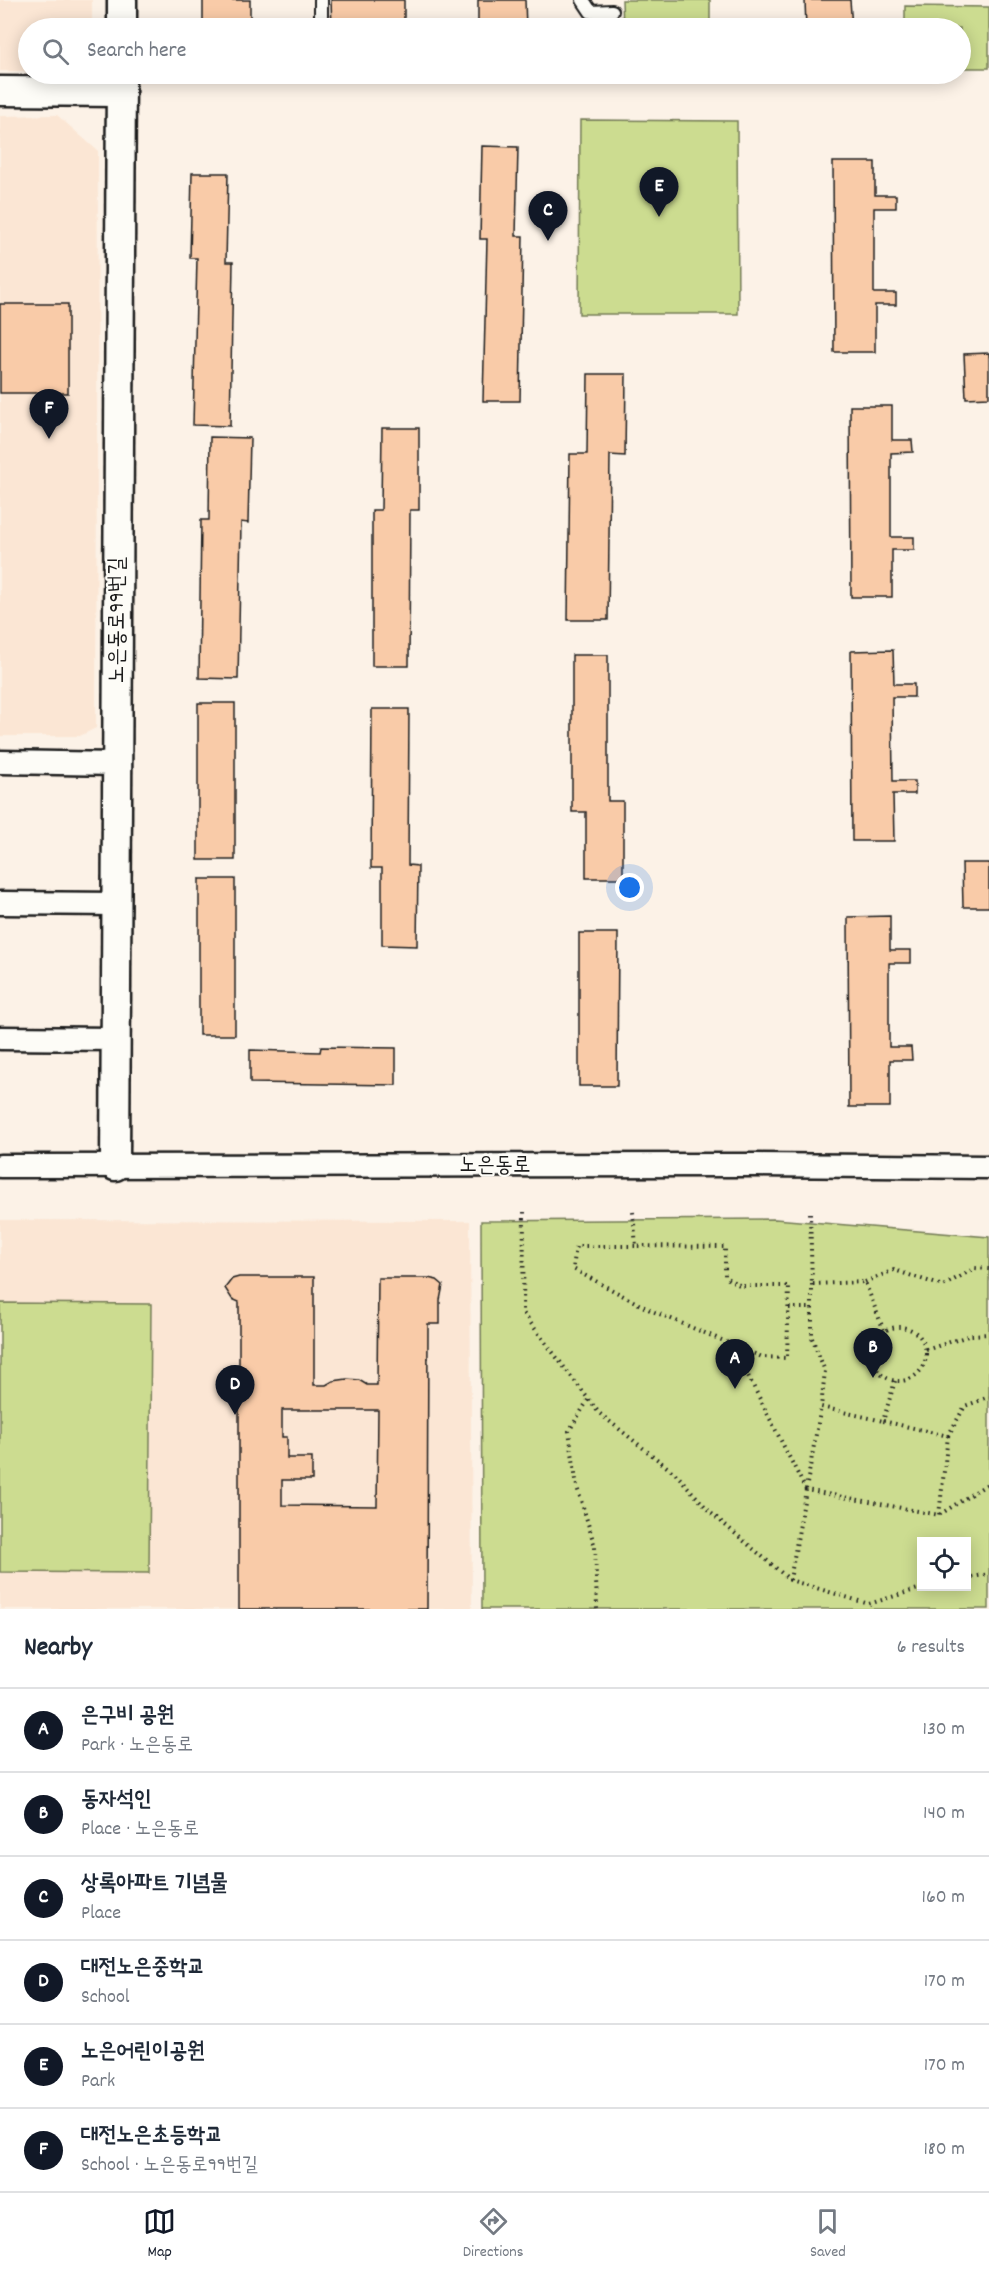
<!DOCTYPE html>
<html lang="en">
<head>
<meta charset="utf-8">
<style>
	body { margin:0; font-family:Dekko,"Poor Story",sans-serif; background:#f2f2f3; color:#1f2937 }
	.controls { position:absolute; right:18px; bottom:18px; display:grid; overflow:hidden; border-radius:0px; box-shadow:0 3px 15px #0003 }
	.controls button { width:54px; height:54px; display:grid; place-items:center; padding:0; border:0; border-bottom:2px solid #e0e1e3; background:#fff; color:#1f2937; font:30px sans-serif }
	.you { position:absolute; left:630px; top:888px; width:21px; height:21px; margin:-15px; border:4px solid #fff; border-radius:50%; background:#1a73e8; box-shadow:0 0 0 9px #1a73e833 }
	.badge { display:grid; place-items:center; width:39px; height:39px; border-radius:50%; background:#111827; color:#fff; font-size:20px; font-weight:700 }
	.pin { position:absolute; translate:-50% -50px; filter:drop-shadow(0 2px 3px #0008) }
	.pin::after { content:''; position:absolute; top:32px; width:21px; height:18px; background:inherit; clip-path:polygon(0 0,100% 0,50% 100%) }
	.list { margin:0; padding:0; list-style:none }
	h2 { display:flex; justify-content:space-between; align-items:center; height:78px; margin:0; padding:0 24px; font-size:26px }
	h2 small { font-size:20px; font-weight:400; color:#747a83 }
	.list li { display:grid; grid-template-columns:39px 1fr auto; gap:18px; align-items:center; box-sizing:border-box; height:84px; padding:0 24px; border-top:2px solid #e0e1e3 }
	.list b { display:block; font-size:22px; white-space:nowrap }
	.list p { margin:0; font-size:20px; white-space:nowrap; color:#747a83 }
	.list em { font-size:20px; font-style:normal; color:#747a83 }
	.icon { flex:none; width:33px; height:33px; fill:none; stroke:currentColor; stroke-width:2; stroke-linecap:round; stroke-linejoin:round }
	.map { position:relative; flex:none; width:989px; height:1609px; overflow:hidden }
	.search { position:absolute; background:#fff; box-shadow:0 3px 15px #0003; left:18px; right:18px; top:18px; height:66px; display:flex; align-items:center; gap:15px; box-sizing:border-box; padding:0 21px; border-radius:33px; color:#747a83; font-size:22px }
	.sheet { height:582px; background:#fff }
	nav { display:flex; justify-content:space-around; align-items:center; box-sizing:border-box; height:84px; border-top:2px solid #e0e1e3; background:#fff; font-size:16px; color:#747a83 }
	nav a { display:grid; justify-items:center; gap:3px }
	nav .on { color:#111827 }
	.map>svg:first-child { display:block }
	.built { fill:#fbe6d4 }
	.green { fill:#ccdc90; stroke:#747c56; stroke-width:1.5; fill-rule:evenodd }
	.building { fill:#f9cba8; stroke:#1c1c1c; stroke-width:1.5; fill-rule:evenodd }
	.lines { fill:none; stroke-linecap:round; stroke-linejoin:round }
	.service-casing { stroke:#1c1c1c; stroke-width:16 }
	.minor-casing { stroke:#1c1c1c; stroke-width:27 }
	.tertiary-casing { stroke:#1c1c1c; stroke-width:33 }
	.path { stroke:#1c1c1c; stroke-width:4; stroke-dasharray:1.5 4.5; stroke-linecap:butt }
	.service { stroke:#fdfcf7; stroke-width:12 }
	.minor { stroke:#fdfcf7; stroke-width:22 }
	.tertiary { stroke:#fdfcf7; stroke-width:28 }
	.labels { text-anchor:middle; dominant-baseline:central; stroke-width:4.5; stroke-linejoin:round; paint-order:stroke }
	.street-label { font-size:22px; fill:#1c1c1c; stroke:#fdfcf7 }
</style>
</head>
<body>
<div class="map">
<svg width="989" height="1609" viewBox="0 0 989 1609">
	<rect width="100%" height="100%" fill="#fcf2e7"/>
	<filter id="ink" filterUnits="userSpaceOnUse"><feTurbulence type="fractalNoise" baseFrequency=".0167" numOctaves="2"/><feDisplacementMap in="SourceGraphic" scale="12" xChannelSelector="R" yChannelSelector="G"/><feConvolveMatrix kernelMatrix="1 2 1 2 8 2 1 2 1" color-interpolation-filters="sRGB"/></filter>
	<g filter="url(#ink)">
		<g class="built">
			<path d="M0,0H92V28H28V71H0Z"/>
			<path d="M57,115L98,151L96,728L80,736H0V116Z"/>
			<path d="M0,1220L470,1221L472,1609H0Z"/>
		</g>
		<g class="green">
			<path d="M622,0H710V28H623Z"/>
			<path d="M905,6L989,7V68H961L960,28H905Z"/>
			<path d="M580,120L737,121L738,314H579Z"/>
			<path d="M775,1219L989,1237V1609H482L481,1221ZM922,1542H966V1586H922Z"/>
			<path d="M0,1303L151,1304L149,1573L0,1572Z"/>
		</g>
		<g class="building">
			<rect x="203" y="0" width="47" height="28"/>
			<path d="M331,0H404V28H332Z"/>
			<path d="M478,0H525L526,28H478Z"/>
			<path d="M805,0H850L852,28H806Z"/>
			<path d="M482,146L518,147L516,236H523L520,401H483L487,239H480Z"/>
			<path d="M833,162H875V195H896V208H874V293H896V305H875V352H834Z"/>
			<path d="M192,173H228L226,262H233L230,426L193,425L197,258H190Z"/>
			<rect x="0" y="304" width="68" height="89"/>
			<path d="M989,353V397L966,398L964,354Z"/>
			<path d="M588,374H626L625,456L610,455L608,620H568L570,454H587Z"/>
			<path d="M850,406H892V440H912L913,452L891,453V537H914V550H892V597H851Z"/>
			<path d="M382,428H419V510H410L409,666H372V510H381Z"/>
			<path d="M210,437L250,438L248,523L241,522L238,679L199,678L201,520H209Z"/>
			<path d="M893,650L894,684H914V697H892L893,781H915V794H893L894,841H852L851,651Z"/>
			<path d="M572,655H608V801H623V878H586V812H572Z"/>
			<rect x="198" y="703" width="37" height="157"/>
			<path d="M372,709H409L408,865L418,866L417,946L382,945V868H371Z"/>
			<path d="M962,863H989V907H963Z"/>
			<rect x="199" y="879" width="36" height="156"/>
			<path d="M890,916V950H911V963H889V1047H911L912,1060H890V1107H849L848,917Z"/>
			<path d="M579,933H618L617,1086H579Z"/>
			<path d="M321,1047L396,1048V1085L250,1083V1050L320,1052Z"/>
			<path d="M239,1277H314V1385H326L333,1381L347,1379L359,1380L367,1385H377L378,1278H428L437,1280L443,1285L440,1300V1324H428L427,1609H239V1302L232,1299L225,1288L232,1279ZM282,1410H378L377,1506L282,1505V1480H312V1458H287V1437H282Z"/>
		</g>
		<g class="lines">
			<defs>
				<g id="service">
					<path d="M583,0L591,12L612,11"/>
					<path d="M321,28V0"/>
				</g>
				<g id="minor">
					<path d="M0,762L117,764"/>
					<path d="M0,903L117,904"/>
					<path d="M0,1038L116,1039"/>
					<path d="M0,1166L756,1165L989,1167"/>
				</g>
				<g id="tertiary">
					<path d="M122,28V0"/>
					<path d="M0,91L121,92"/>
					<path d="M115,1166L121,74"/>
				</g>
			</defs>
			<use href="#service" class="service-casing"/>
			<use href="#minor" class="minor-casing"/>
			<use href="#tertiary" class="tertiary-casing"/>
			<g class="path">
				<path d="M524,1212L523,1313L599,1413L677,1475L711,1513L790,1580"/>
				<path d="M633,1212L636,1246L725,1247V1277L741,1286H789L787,1358L762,1357L650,1310L573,1269L576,1246H636"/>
				<path d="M810,1213L812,1284L865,1282L884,1331"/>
				<path d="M865,1282L894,1270L943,1286L975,1268L989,1269"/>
				<path d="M812,1284V1338L825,1371L821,1407L883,1421"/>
				<path d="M789,1308H812"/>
				<circle cx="899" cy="1354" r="27"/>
				<path d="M732,1344L806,1490"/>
				<path d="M926,1350L971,1335L989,1334"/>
				<path d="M895,1381L883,1421L948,1436L939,1515"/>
				<path d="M588,1400L569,1431L577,1487L595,1547L597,1609"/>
				<path d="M948,1436L965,1406L989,1397"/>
				<path d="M806,1489L821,1407"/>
				<path d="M966,1578L989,1574"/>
				<path d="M928,1586L869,1604L790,1580L806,1490L939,1515L989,1483"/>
			</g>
			<use href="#service" class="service"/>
			<use href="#minor" class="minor"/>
			<use href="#tertiary" class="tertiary"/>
		</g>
	</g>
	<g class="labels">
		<g class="street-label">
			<text transform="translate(118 620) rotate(-90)">노은동로99번길</text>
			<text x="495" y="1166">노은동로</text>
		</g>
	</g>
</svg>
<div class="controls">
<button><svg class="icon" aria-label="locate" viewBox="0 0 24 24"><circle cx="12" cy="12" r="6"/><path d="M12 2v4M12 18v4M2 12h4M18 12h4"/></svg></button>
</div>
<div class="you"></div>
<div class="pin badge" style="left:735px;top:1389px">A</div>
<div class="pin badge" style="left:873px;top:1378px">B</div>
<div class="pin badge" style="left:548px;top:241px">C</div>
<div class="pin badge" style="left:235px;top:1415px">D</div>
<div class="pin badge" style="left:659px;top:217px">E</div>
<div class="pin badge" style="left:49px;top:439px">F</div>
<div class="search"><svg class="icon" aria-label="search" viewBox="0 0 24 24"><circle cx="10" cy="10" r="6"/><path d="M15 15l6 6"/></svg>Search here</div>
</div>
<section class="sheet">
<h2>Nearby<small>6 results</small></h2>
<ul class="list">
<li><span class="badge">A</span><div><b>은구비 공원</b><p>Park · 노은동로</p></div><em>130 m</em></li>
<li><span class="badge">B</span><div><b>동자석인</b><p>Place · 노은동로</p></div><em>140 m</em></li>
<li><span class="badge">C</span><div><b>상록아파트 기념물</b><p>Place</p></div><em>160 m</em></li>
<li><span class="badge">D</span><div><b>대전노은중학교</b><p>School</p></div><em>170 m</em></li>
<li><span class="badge">E</span><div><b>노은어린이공원</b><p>Park</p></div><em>170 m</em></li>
<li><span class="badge">F</span><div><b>대전노은초등학교</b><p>School · 노은동로99번길</p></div><em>180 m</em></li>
</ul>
</section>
<nav>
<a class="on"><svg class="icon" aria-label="map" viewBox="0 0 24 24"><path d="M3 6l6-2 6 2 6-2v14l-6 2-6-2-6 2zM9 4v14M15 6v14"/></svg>Map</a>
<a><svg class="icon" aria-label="directions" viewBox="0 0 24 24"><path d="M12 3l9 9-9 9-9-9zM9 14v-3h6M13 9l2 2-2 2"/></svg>Directions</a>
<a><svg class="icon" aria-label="saved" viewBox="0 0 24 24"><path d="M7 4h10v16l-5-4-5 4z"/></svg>Saved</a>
</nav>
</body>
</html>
